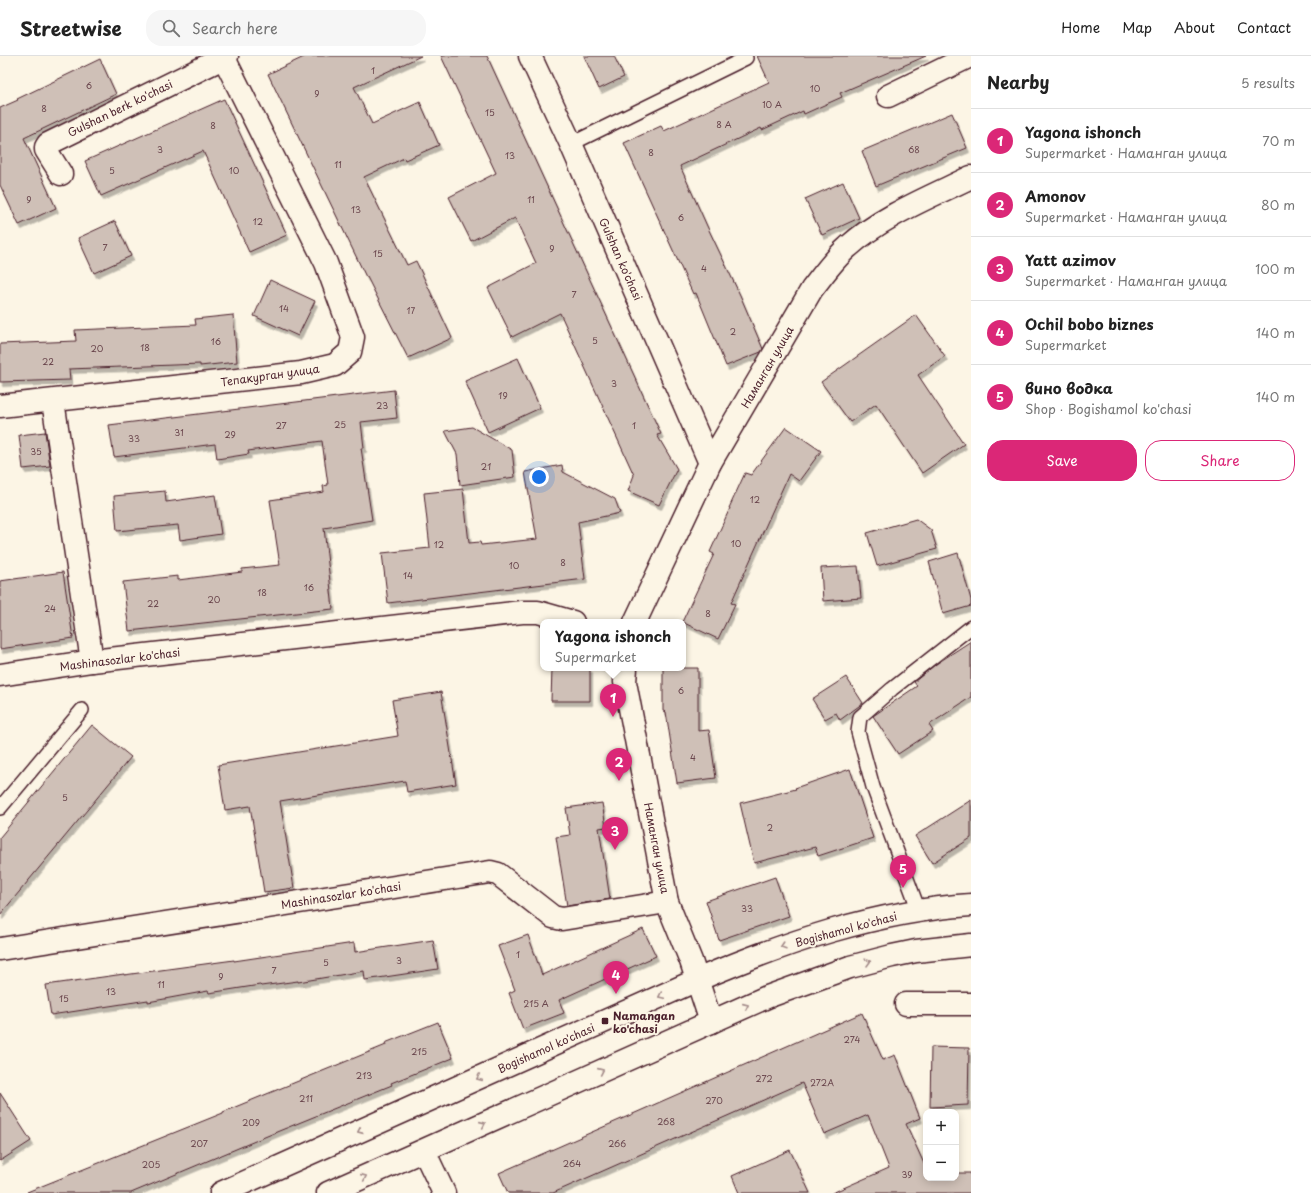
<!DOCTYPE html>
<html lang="en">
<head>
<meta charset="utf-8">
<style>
	body { margin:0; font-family:"Playpen Sans",sans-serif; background:#f6f6f6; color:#222 }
	.controls { position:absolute; right:12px; bottom:12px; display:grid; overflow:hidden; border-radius:8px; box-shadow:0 2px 10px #0003 }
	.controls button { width:36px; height:36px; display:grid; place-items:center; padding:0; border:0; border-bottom:1px solid #e0e0e0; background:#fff; color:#222; font:20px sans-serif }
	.you { position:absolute; left:539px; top:421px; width:14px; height:14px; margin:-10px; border:3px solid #fff; border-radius:50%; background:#1a73e8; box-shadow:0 0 0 6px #1a73e833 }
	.badge { display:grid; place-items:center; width:26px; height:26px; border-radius:50%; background:#db2777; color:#fff; font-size:13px; font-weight:700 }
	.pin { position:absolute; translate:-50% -33px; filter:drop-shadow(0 1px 2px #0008) }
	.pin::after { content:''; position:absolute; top:21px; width:14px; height:12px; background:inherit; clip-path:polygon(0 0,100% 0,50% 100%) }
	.popup { position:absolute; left:540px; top:563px; width:146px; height:52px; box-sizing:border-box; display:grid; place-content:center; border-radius:8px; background:#fff; filter:drop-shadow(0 1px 3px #0005); font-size:13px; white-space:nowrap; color:#767676 }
	.popup b { font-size:15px; color:#222 }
	.popup::after { content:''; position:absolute; left:50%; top:100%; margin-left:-8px; border:8px solid transparent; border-top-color:#fff }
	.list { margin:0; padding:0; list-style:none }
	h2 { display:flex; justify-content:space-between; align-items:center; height:52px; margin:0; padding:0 16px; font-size:17px }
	h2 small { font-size:13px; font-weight:400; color:#767676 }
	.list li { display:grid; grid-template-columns:26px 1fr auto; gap:12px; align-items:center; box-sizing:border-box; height:64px; padding:0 16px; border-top:1px solid #e0e0e0 }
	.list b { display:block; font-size:15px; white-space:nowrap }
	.list p { margin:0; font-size:13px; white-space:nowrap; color:#767676 }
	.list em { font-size:13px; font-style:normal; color:#767676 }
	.actions { display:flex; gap:8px; padding:12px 16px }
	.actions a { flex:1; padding:9px 0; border:1px solid #db2777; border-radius:16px; text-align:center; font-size:14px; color:#db2777 }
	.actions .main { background:#db2777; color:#fff }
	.icon { flex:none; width:22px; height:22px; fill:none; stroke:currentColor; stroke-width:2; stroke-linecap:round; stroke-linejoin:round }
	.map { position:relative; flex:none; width:971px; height:1137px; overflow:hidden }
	header { display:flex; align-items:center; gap:24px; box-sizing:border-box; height:56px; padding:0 20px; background:#fff; border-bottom:1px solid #e0e0e0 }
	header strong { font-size:19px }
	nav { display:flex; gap:22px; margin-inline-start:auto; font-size:14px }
	.search { width:280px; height:36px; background:#f6f6f6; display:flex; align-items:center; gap:10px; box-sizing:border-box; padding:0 14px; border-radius:16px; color:#767676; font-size:15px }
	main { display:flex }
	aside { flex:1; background:#fff }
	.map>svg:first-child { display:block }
	.building { fill:#cfc0b7; stroke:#4a1f2b; filter:url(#shadow) }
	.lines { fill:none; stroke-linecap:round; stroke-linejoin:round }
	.lane-casing { stroke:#4a1f2b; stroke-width:16 }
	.street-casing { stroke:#4a1f2b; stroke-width:25 }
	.secondary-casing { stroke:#4a1f2b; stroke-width:25 }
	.lane { stroke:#fcf5e5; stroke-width:13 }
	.street { stroke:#fcf5e5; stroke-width:22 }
	.secondary { stroke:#fcf5e5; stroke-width:22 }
	.oneway { stroke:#a38a88 }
	.poi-dot { fill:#4a1f2b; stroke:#fcf5e5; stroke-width:1.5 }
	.labels { text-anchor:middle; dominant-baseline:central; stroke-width:4; stroke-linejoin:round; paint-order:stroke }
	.number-label { font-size:9px; fill:#6b474e }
	.street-label { font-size:11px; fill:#4a1f2b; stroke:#fcf5e5 }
	.poi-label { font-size:11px; font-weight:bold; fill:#4a1f2b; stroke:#fcf5e5; text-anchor:start }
</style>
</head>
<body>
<header>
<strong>Streetwise</strong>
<div class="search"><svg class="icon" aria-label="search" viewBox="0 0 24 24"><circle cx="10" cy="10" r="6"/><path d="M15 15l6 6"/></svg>Search here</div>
<nav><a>Home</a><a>Map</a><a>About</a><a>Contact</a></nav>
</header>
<main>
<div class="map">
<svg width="971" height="1137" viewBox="0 0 971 1137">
	<defs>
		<filter id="shadow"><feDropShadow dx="2.5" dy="4.5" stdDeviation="0" flood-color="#0004"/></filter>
	</defs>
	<rect width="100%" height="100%" fill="#fcf5e5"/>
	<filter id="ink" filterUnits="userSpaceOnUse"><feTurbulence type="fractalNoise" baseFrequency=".025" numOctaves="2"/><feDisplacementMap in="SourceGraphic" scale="8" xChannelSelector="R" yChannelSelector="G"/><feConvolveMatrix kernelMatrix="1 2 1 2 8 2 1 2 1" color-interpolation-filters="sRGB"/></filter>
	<g filter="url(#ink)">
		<g class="building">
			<path d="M306,0H421L354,31L372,68L420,46L439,89L405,104L404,102L364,121L407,209L416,205L452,282L408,302L367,221H366L268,18Z"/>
			<path d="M441,0H487L661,378L657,379L677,413L659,449L628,435L634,419L560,257L512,281L488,232L536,207L515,162L471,185L449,141L496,117Z"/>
			<path d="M584,0H614L624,21L599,33Z"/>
			<path d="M757,0H926L840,37L842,41L804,58L803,55L762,74L761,72L680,110L707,170L740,239L763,293L761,296L726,310L696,237L693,238L624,87L661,70L664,75L769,26Z"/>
			<path d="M100,3L116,38L24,82L56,152L19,169L0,129V52L18,44L17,43Z"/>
			<path d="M224,43L287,179L249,196L203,95L101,140L85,105Z"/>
			<path d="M952,57L967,92L876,130L862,95Z"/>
			<path d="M843,126L859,162L822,179L805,143Z"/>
			<path d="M115,165L131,200L94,217L78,182Z"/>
			<path d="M270,224L315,245L298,280L254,260Z"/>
			<path d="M233,259L237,306L200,310V308L69,313L70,324L0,326V288L76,285L75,274L196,269L195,263Z"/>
			<path d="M916,259L945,300L918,319L964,388L922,417L876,348L850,366L821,326Z"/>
			<path d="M518,302L540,352L488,376L465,325Z"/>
			<path d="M394,334L397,362L361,366L364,392H361L372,464L324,472L333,553L129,575L123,526L178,520V524L242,516V513L280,509L270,444L324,436L323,430L328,429L322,385L248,395L249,398L217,403L215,388L114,401L109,369Z"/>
			<path d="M472,371L512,394L515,421L460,429L457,398L445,375Z"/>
			<path d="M786,371L821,395L799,425L789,418L731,547L735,548L718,583L682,566L714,498L710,496L730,452H729L745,417L751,419Z"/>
			<path d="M45,376L50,410L23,413L19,379Z"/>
			<path d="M562,409L563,416L615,443L620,457L578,466L585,523L388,547L382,497L430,492L424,437L463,433L469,487L480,486L481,489L537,483L525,416Z"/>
			<path d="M165,435L166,446L215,439L221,478L180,484L178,469L117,475L114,440Z"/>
			<path d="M916,463L931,474L937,493L877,510L867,477Z"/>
			<path d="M958,497L971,544V550L943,558L929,506Z"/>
			<path d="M858,510L861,542L823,545L821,512Z"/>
			<path d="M63,516L73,582L0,593V525Z"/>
			<path d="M971,585V641L929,669L933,675L898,698L873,660L917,630L914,626L936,608Z"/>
			<path d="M552,612H590V645H551Z"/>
			<path d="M663,612H698V675L709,674L716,722L677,727L666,656L663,655Z"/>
			<path d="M846,621L863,647L840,664L836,657L825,663L812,643Z"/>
			<path d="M441,636L456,728L407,736L405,725L280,745L294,832L264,836L250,750L225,754L218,709L398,680L392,644Z"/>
			<path d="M92,669L131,701L0,859V781Z"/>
			<path d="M850,713L873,782L818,800L815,791L754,807L740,747L796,733L795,732Z"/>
			<path d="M971,744V782L932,807L915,780Z"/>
			<path d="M602,747L606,771L599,772L610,843L567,850L556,781L570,779L566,752Z"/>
			<path d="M775,821L789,860L719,884L706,845Z"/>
			<path d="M643,873L656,900L559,944L564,957L523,973L509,937L515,934L498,890L528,879L542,919Z"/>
			<path d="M433,884L438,913L365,924L364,915L298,926V925L261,930L260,929L209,937L208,935L148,946V944L51,959L46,929L124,918V919L234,904V905L354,887L355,896Z"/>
			<path d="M862,957L883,1004L895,999L920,1062L906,1068L926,1112V1122H956V1117H971V1137H832L889,1112L868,1059L824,1078L802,1027L553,1137H508L499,1117Z"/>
			<path d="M438,966L453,1002L391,1027L392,1029L279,1075L131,1137H28L27,1136L223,1057V1056L386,989L385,987Z"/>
			<path d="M931,991L969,992L968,1049L930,1051Z"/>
			<path d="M0,1037L31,1085L0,1105Z"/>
			<path d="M790,1094L810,1137H739L732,1120Z"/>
		</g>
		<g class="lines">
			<defs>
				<g id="lane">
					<path d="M571,88L746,2"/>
					<path d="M0,752L82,654"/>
					<path d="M919,855L873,731L858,676L860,661L892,633L971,571"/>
				</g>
				<g id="street">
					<path d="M530,0L571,88L710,407"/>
					<path d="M888,40L970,0"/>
					<path d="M61,118L46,94V91L48,88L227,0"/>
					<path d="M53,345L92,605"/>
					<path d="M0,350L301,317L335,309L350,296L353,281L326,207L223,0"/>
					<path d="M635,566L710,407L812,233C823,219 834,203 848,191C882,160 930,141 971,121"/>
					<path d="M626,612L625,626L667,846L691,905L711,966"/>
					<path d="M0,619L92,605L522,556H538L573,566"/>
					<path d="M0,893L490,816L498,818L553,861L562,863L667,846"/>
					<path d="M906,948H971"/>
					<path d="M424,1095L444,1137"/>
				</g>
				<g id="secondary">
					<path d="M221,1137L697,924C784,887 876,855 971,849"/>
					<path d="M328,1137L767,941L850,911L892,900L916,895L971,889"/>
				</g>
			</defs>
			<use href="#lane" class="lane-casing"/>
			<use href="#street" class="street-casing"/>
			<use href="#secondary" class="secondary-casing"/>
			<use href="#lane" class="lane"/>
			<use href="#street" class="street"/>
			<use href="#secondary" class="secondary"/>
		</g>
		<defs><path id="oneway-chevron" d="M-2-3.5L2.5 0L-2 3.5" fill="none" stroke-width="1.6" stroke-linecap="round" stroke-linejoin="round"/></defs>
		<g class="oneway">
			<use href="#oneway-chevron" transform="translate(783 890) rotate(162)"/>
			<use href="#oneway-chevron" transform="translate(868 906) rotate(-15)"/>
			<use href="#oneway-chevron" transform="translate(661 940) rotate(155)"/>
			<use href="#oneway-chevron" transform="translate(746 950) rotate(-24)"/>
			<use href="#oneway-chevron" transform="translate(601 1015) rotate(-24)"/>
			<use href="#oneway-chevron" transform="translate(479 1022) rotate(156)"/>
			<use href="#oneway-chevron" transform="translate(483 1068) rotate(-24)"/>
			<use href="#oneway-chevron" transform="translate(360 1075) rotate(156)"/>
			<use href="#oneway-chevron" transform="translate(364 1121) rotate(-24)"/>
		</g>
	</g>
	<rect class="poi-dot" x="601" y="961" width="8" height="8" rx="2"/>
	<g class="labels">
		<g class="number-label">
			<text x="373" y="14">1</text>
			<text x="89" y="29">6</text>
			<text x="815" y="32">10</text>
			<text x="317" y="37">9</text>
			<text x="772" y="48">10 A</text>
			<text x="44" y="52">8</text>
			<text x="490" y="56">15</text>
			<text x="724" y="68">8 A</text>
			<text x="213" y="69">8</text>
			<text x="160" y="93">3</text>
			<text x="914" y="93">68</text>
			<text x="651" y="96">8</text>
			<text x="510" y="99">13</text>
			<text x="338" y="108">11</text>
			<text x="112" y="114">5</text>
			<text x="234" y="114">10</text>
			<text x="29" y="143">9</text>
			<text x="531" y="143">11</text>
			<text x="356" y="153">13</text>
			<text x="681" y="161">6</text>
			<text x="258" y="165">12</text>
			<text x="105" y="191">7</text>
			<text x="552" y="192">9</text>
			<text x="378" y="197">15</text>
			<text x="704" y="212">4</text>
			<text x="574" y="238">7</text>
			<text x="284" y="252">14</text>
			<text x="411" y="254">17</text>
			<text x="733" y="275">2</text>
			<text x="595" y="284">5</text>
			<text x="216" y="285">16</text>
			<text x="145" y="291">18</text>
			<text x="97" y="292">20</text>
			<text x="48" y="305">22</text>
			<text x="614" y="327">3</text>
			<text x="503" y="339">19</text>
			<text x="382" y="349">23</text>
			<text x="340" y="368">25</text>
			<text x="281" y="369">27</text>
			<text x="634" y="369">1</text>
			<text x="179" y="376">31</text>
			<text x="230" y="378">29</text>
			<text x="134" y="382">33</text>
			<text x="36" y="395">35</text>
			<text x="486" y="410">21</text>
			<text x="755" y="443">12</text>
			<text x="736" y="487">10</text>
			<text x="439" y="488">12</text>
			<text x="563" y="506">8</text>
			<text x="514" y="509">10</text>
			<text x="408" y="519">14</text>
			<text x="309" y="531">16</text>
			<text x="262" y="536">18</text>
			<text x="214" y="543">20</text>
			<text x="153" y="547">22</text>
			<text x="50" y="552">24</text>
			<text x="708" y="557">8</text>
			<text x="681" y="634">6</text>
			<text x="693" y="701">4</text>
			<text x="65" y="741">5</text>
			<text x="770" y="771">2</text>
			<text x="747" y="852">33</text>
			<text x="518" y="898">1</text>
			<text x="399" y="904">3</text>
			<text x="326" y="906">5</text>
			<text x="274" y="914">7</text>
			<text x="221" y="920">9</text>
			<text x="161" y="928">11</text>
			<text x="111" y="935">13</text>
			<text x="64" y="942">15</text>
			<text x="536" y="947">215 А</text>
			<text x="852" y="983">274</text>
			<text x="419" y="995">215</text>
			<text x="364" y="1019">213</text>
			<text x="764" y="1022">272</text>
			<text x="822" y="1026">272A</text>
			<text x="306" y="1042">211</text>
			<text x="714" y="1044">270</text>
			<text x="666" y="1065">268</text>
			<text x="251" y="1066">209</text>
			<text x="199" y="1087">207</text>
			<text x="617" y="1087">266</text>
			<text x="572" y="1107">264</text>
			<text x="151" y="1108">205</text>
			<text x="907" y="1118">39</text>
		</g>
		<g class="street-label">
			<text transform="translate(120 52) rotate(-26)">Gulshan berk ko'chasi</text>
			<text transform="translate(621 203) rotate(66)">Gulshan ko'chasi</text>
			<text transform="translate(767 311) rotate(-60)">Наманган улица</text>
			<text transform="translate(270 319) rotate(-8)">Тепакурган улица</text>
			<text transform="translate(120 603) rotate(-7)">Mashinasozlar ko'chasi</text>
			<text transform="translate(657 792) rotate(79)">Наманган улица</text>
			<text transform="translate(341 839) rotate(-9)">Mashinasozlar ko'chasi</text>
			<text transform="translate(846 873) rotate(-15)">Bogishamol ko'chasi</text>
			<text transform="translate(546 992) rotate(-24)">Bogishamol ko'chasi</text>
		</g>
		<g class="poi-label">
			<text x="613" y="959">Namangan<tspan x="613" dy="13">ko'chasi</tspan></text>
		</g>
	</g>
</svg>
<div class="controls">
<button>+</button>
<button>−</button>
</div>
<div class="you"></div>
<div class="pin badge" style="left:613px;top:661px">1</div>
<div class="popup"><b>Yagona ishonch</b>Supermarket</div>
<div class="pin badge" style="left:619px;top:725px">2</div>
<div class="pin badge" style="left:615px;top:794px">3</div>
<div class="pin badge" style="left:616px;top:938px">4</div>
<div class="pin badge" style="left:903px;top:832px">5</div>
</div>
<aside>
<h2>Nearby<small>5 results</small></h2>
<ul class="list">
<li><span class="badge">1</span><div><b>Yagona ishonch</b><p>Supermarket · Наманган улица</p></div><em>70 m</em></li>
<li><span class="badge">2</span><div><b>Amonov</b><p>Supermarket · Наманган улица</p></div><em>80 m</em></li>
<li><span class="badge">3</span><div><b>Yatt azimov</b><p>Supermarket · Наманган улица</p></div><em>100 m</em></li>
<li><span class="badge">4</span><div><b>Ochil bobo biznes</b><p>Supermarket</p></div><em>140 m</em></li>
<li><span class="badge">5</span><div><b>вино водка</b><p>Shop · Bogishamol ko'chasi</p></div><em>140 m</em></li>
</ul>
<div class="actions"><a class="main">Save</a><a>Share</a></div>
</aside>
</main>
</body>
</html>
